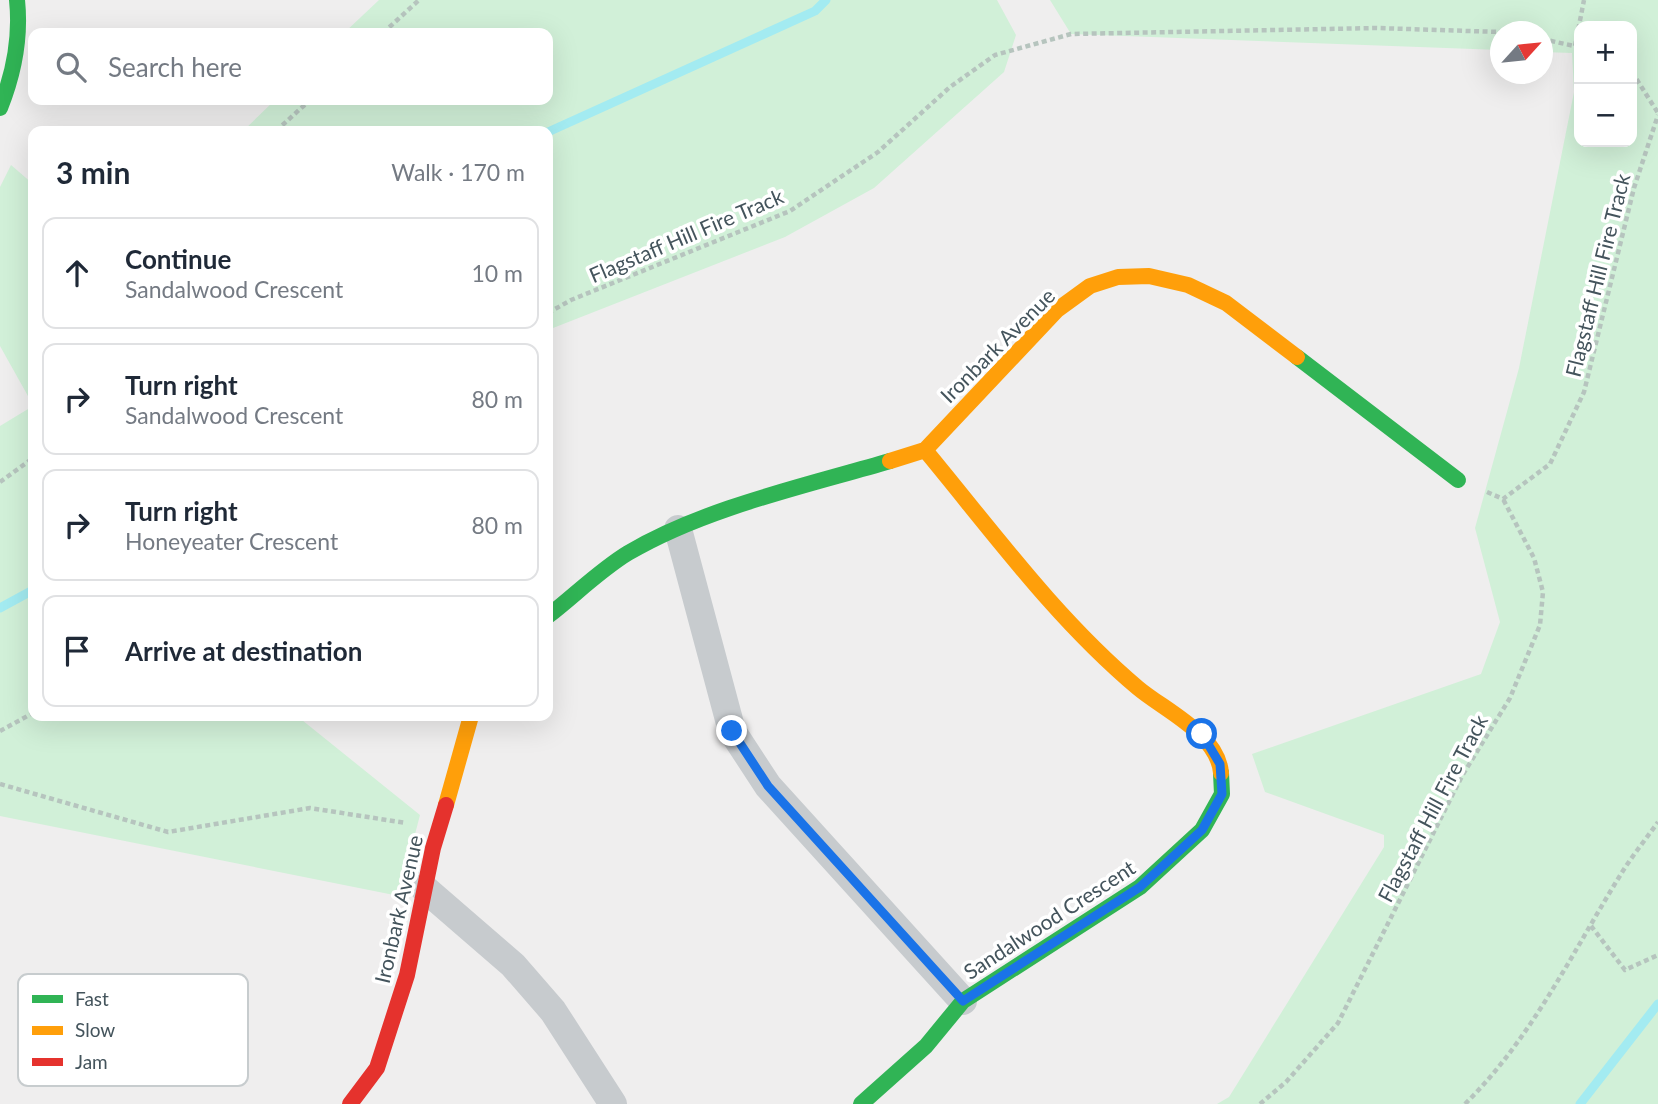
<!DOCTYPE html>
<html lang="en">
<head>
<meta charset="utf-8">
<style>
	body { margin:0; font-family:Lato,sans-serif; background:#f2f2f3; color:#1f2937 }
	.controls { position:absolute; right:21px; top:21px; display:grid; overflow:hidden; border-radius:14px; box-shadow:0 7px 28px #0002 }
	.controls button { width:63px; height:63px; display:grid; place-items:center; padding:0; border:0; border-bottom:2px solid #e0e1e3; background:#fff; color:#1f2937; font:35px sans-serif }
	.compass { position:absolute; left:1490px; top:21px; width:63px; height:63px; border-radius:50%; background:#fff; box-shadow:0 7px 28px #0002; rotate:63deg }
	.stop { position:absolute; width:21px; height:21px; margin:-16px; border:5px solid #1a73e8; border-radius:50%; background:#fff }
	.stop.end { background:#1a73e8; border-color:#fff; box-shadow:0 2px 7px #0008 }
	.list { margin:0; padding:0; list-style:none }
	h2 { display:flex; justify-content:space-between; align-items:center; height:91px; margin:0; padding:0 28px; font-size:30px }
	h2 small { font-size:23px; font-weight:400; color:#747a83 }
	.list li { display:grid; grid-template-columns:46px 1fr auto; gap:21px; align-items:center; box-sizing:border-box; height:112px; margin:0 14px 14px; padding:0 14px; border:2px solid #e0e1e3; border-radius:14px }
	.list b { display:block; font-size:26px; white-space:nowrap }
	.list p { margin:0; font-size:23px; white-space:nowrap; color:#747a83 }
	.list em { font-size:23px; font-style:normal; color:#747a83 }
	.icon { flex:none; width:38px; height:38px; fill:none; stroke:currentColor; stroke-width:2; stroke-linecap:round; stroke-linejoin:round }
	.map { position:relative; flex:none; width:1658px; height:1104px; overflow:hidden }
	.search { position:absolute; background:#fff; box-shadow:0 7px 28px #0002; left:28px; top:28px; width:525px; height:77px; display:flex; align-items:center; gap:18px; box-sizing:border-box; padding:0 24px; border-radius:14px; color:#747a83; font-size:26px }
	.panel { position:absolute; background:#fff; box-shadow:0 7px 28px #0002; left:28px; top:126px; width:525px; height:595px; border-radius:14px }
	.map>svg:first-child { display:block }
	.green { fill:#d1f0d8; fill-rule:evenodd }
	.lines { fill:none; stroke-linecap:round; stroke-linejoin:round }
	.stream { stroke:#a3ebf1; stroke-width:9 }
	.path { stroke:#b6c4be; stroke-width:4.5; stroke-dasharray:5 3.5; stroke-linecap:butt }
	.street { stroke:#c7cbce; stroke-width:28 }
	.fast { stroke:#30b455; stroke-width:16 }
	.slow { stroke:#ff9f0a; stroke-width:16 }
	.jam { stroke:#e5322d; stroke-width:16 }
	.route { stroke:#1a73e8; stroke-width:9 }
	.labels { text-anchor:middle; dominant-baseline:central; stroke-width:7; stroke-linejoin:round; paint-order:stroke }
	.street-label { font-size:21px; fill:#44545c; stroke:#fff }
	.key { fill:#fff; stroke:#c7ccce; stroke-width:2 }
	.key-label { font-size:19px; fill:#44545c }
</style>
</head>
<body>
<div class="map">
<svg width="1658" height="1104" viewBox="0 0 1658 1104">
	<rect width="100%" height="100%" fill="#efeeee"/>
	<g class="green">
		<path d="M379,0H997L1016,35L1004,72L874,188L785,237L548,330V131H243L275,100H548V33H344Z"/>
		<path d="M1050,0H1658V1104H1217L1229,1097L1384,847V835L1265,792L1252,754L1481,674L1500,622L1475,528L1519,368L1574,92L1572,53L1543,52L1542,32H1500V50L1071,34ZM1579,26H1632V142H1579Z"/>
		<path d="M11,165L33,184V405L0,346V187Z"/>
		<path d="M33,406V716H297L420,815L399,896L0,816V426Z"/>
	</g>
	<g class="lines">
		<g class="stream">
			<path d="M548,132L815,11L826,0"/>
			<path d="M0,608L33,590"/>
			<path d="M1580,1104L1658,1004"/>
		</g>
		<g class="path">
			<path d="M383,33L419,0"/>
			<path d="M1542,39L1579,47"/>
			<path d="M1575,46L1584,0"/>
			<path d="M1632,72L1658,113"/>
			<path d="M276,131L310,100"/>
			<path d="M548,313L571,300L790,211L878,152L950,87L995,55L1071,34L1377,28L1500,32"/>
			<path d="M0,482L33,458"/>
			<path d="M1487,492L1503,499L1550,464L1584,392L1634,188L1658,115"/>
			<path d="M0,731L33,713"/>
			<path d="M0,784L168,832L310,808L406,823"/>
			<path d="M1591,926L1625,970L1658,955"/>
			<path d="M1260,1104L1286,1082L1338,1023L1462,776L1510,698L1540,625L1543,592L1534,558L1503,499"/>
			<path d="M1465,1104C1532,1038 1572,953 1621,874C1632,856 1646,839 1658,822"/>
		</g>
		<g class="street">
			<path d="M678,529L732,731L768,786L963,1001"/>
			<path d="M424,888L513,965L553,1011L613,1104"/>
		</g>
		<g class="fast">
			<path d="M0,108C14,73 21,38 17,0"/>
			<path d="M1297,357L1458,480"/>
			<path d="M548,616C574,596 600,570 628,553C704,508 805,486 890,461"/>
			<path d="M861,1104L926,1046L963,1001L1140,887L1202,830L1222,794L1221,773"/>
		</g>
		<g class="slow">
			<path d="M925,450C993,532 1056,619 1138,688C1164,710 1218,734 1221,773"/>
			<path d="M890,461L925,450L1057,310L1090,286L1118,277L1149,276L1188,285L1226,303L1297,357"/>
			<path d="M446,805L471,716"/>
		</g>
		<path class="jam" d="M350,1104L377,1068L407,975L433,848L446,805"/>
	</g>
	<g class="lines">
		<path class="route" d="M732,731L768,786L963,1001L1140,887L1202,830L1222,794L1220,764L1202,734"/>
	</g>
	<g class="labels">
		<g class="street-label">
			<text transform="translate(686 235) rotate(-23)">Flagstaff Hill Fire Track</text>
			<text transform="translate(1597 275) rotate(-76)">Flagstaff Hill Fire Track</text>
			<text transform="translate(997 345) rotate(-45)">Ironbark Avenue</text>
			<text transform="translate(1432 808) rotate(-62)">Flagstaff Hill Fire Track</text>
			<text transform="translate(398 909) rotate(-77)">Ironbark Avenue</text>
			<text transform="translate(1049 919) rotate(-33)">Sandalwood Crescent</text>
		</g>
	</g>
	<rect x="18" y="974" width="230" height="112" rx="10" class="key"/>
	<rect x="32" y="995" width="31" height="8" fill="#30b455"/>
	<rect x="32" y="1026" width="31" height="9" fill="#ff9f0a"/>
	<rect x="32" y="1058" width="31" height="8" fill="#e5322d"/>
	<g class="key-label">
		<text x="75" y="1006">Fast</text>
		<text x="75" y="1037">Slow</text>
		<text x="75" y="1069">Jam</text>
	</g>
</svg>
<div class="controls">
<button>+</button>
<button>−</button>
</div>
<svg class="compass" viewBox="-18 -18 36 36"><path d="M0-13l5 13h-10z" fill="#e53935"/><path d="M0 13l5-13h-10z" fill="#747a83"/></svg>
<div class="stop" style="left:1202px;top:734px"></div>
<div class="stop end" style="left:732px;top:731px"></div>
<div class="search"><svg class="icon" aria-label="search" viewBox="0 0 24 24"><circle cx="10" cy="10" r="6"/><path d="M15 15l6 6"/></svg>Search here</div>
<section class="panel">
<h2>3 min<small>Walk · 170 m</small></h2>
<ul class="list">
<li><svg class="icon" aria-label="ahead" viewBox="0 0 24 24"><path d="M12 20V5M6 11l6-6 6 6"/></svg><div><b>Continue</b><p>Sandalwood Crescent</p></div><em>10 m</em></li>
<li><svg class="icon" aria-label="right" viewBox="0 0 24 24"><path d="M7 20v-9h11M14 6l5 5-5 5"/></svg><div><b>Turn right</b><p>Sandalwood Crescent</p></div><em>80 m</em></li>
<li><svg class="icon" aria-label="right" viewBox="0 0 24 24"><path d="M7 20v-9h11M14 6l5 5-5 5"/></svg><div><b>Turn right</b><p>Honeyeater Crescent</p></div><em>80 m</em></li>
<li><svg class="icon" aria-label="arrive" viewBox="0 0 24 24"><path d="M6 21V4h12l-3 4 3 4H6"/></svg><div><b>Arrive at destination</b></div></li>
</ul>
</section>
</div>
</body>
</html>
